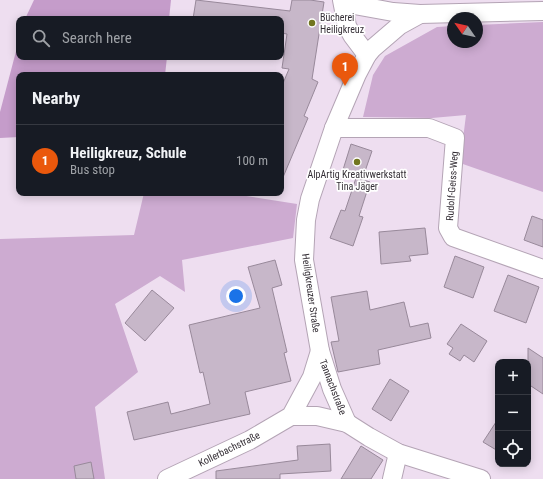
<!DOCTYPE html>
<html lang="en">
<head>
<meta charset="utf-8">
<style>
	body { margin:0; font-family:"Roboto Condensed",sans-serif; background:#242831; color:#f1f3f6 }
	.controls { position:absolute; right:12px; bottom:12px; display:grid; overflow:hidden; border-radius:8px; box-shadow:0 2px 10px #0003 }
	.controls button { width:36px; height:36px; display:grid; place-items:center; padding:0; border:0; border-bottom:1px solid #363941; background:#171b24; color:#f1f3f6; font:20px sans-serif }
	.compass { position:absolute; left:447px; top:12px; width:36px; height:36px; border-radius:50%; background:#171b24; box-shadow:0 2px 10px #0003; rotate:304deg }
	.you { position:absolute; left:236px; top:296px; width:14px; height:14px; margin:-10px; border:3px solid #fff; border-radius:50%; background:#1a73e8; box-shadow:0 0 0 6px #1a73e833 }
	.badge { display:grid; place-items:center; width:26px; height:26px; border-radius:50%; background:#ea580c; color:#fff; font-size:13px; font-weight:700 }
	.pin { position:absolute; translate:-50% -33px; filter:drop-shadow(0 1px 2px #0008) }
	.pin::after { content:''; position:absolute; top:21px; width:14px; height:12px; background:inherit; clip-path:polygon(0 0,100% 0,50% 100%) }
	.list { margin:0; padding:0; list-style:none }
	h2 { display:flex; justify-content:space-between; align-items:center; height:52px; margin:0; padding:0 16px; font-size:17px }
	h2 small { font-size:13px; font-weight:400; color:#9ea1a6 }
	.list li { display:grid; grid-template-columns:26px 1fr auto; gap:12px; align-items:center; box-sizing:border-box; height:72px; padding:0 16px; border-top:1px solid #363941 }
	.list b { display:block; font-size:15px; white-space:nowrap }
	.list p { margin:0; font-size:13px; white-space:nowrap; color:#9ea1a6 }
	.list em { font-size:13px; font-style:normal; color:#9ea1a6 }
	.icon { flex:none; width:22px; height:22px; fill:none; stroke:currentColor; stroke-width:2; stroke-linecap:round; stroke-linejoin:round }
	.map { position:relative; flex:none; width:543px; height:479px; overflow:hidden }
	.search { position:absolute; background:#171b24; box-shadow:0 2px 10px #0003; left:16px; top:16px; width:268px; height:44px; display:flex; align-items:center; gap:10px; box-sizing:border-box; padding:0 14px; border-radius:8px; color:#9ea1a6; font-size:15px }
	.panel { position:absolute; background:#171b24; box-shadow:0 2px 10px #0003; left:16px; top:72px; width:268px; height:124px; border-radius:8px }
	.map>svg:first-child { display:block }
	.green { fill:#cdabd1 }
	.forest { fill:#c59cca }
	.building { fill:#c7b7c9; stroke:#98899a }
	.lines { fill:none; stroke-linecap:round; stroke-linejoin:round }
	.street-casing { stroke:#b4a4b5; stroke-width:20 }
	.street { stroke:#fff; stroke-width:18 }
	.poi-dot { fill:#72761f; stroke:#fff; stroke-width:1.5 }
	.labels { text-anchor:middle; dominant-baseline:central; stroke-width:3.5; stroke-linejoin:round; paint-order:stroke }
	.poi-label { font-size:10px; fill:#352f36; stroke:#fff; text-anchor:start }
	.street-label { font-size:10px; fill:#352f36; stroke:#fff }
</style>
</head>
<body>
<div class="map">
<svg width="543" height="479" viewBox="0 0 543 479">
	<rect width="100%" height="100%" fill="#eedef0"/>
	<g class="green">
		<path d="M543,22V192L460,163L466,115L432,118L363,117L373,75L385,56L437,27L453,26V42H477V25Z"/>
		<path d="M144,193H227L297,204L293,238L182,260L185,292L160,276L115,304L138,372L95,407L105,479H0V239L134,235Z"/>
	</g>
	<g class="forest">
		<path d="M34,0H171L169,19H25Z"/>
		<path d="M19,40V57H167L165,75H19V137L0,138V112Z"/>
	</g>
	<g class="building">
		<path d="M196,0L290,11L292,0H310L324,2L312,79L318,82L304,116L308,118L281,182V88L289,69L282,68L287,34L281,33V19H193Z"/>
		<path d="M351,144L372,151L362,180L360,179L370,182L359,216L363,217L353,246L330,238L341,210L345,211L356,178L342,173Z"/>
		<path d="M532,216L543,220V247L524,240Z"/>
		<path d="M425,228L428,254L409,256L411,261L381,264L379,232Z"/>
		<path d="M455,256L484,267L473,298L444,287Z"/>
		<path d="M275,260L282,285L272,288L287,352L284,353L291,381L245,392L250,414L134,440L127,412L168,402L171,414L210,404L203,372L200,373L189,325L260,308L248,267Z"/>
		<path d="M508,275L539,287L526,323L494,311Z"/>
		<path d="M152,290L174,308L145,341L125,323Z"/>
		<path d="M367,291L370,310L404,302L410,327L428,323L431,338L378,350L380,364L338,372L331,342L339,341L331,297Z"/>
		<path d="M461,324L487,341L474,362L464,355L460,361L449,354L453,348L447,344Z"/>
		<path d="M528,348L543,358V394L528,384Z"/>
		<path d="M390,379L409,391L391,421L372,409Z"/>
		<path d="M498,419V451L483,442Z"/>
		<path d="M330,444L331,471L280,474V479H216V471L298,460L297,446Z"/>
		<path d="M361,446L383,460L371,479H341Z"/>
		<path d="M91,462L94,479H76L74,466Z"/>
	</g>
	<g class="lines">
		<defs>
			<g id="street">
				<path d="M342,0L347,26L352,35L367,55"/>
				<path d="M343,3L393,12L420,14L543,11"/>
				<path d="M334,128H429L455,138L448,228L453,237L543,269"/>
				<path d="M291,416H317L347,423L369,437L398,453L481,479"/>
				<path d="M347,423L332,389L320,351L304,260L306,220L310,199L334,128L357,74L367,55L372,49L400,25L420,14"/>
				<path d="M167,479L250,440L291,416L312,377L320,351"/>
				<path d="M392,479L398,453"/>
			</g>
		</defs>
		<use href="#street" class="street-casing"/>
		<use href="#street" class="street"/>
	</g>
	<g class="poi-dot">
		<circle cx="312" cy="23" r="4"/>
		<circle cx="357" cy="162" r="4"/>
	</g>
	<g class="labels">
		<g class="poi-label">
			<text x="320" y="17">Bücherei<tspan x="320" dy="12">Heiligkreuz</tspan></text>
			<text x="357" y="174" text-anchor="middle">AlpArtig Kreativwerkstatt<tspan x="357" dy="12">Tina Jäger</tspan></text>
		</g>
		<g class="street-label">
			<text transform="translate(452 186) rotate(-86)">Rudolf-Geiss-Weg</text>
			<text transform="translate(311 293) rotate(82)">Heiligkreuzer Straße</text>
			<text transform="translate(333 387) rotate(69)">Tannachstraße</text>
			<text transform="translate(229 449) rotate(-26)">Kollerbachstraße</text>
		</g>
	</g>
</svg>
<div class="controls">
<button>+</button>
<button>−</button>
<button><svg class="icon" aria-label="locate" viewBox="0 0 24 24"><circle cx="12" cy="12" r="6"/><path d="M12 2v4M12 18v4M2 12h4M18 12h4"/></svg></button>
</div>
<svg class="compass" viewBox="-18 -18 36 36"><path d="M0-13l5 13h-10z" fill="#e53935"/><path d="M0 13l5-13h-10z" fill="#9ea1a6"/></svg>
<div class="you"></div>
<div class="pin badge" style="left:345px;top:86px">1</div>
<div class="search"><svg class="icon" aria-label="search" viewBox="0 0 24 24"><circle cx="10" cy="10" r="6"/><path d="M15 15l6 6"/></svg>Search here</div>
<section class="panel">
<h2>Nearby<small></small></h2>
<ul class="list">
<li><span class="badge">1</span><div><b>Heiligkreuz, Schule</b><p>Bus stop</p></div><em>100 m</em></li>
</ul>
</section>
</div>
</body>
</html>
